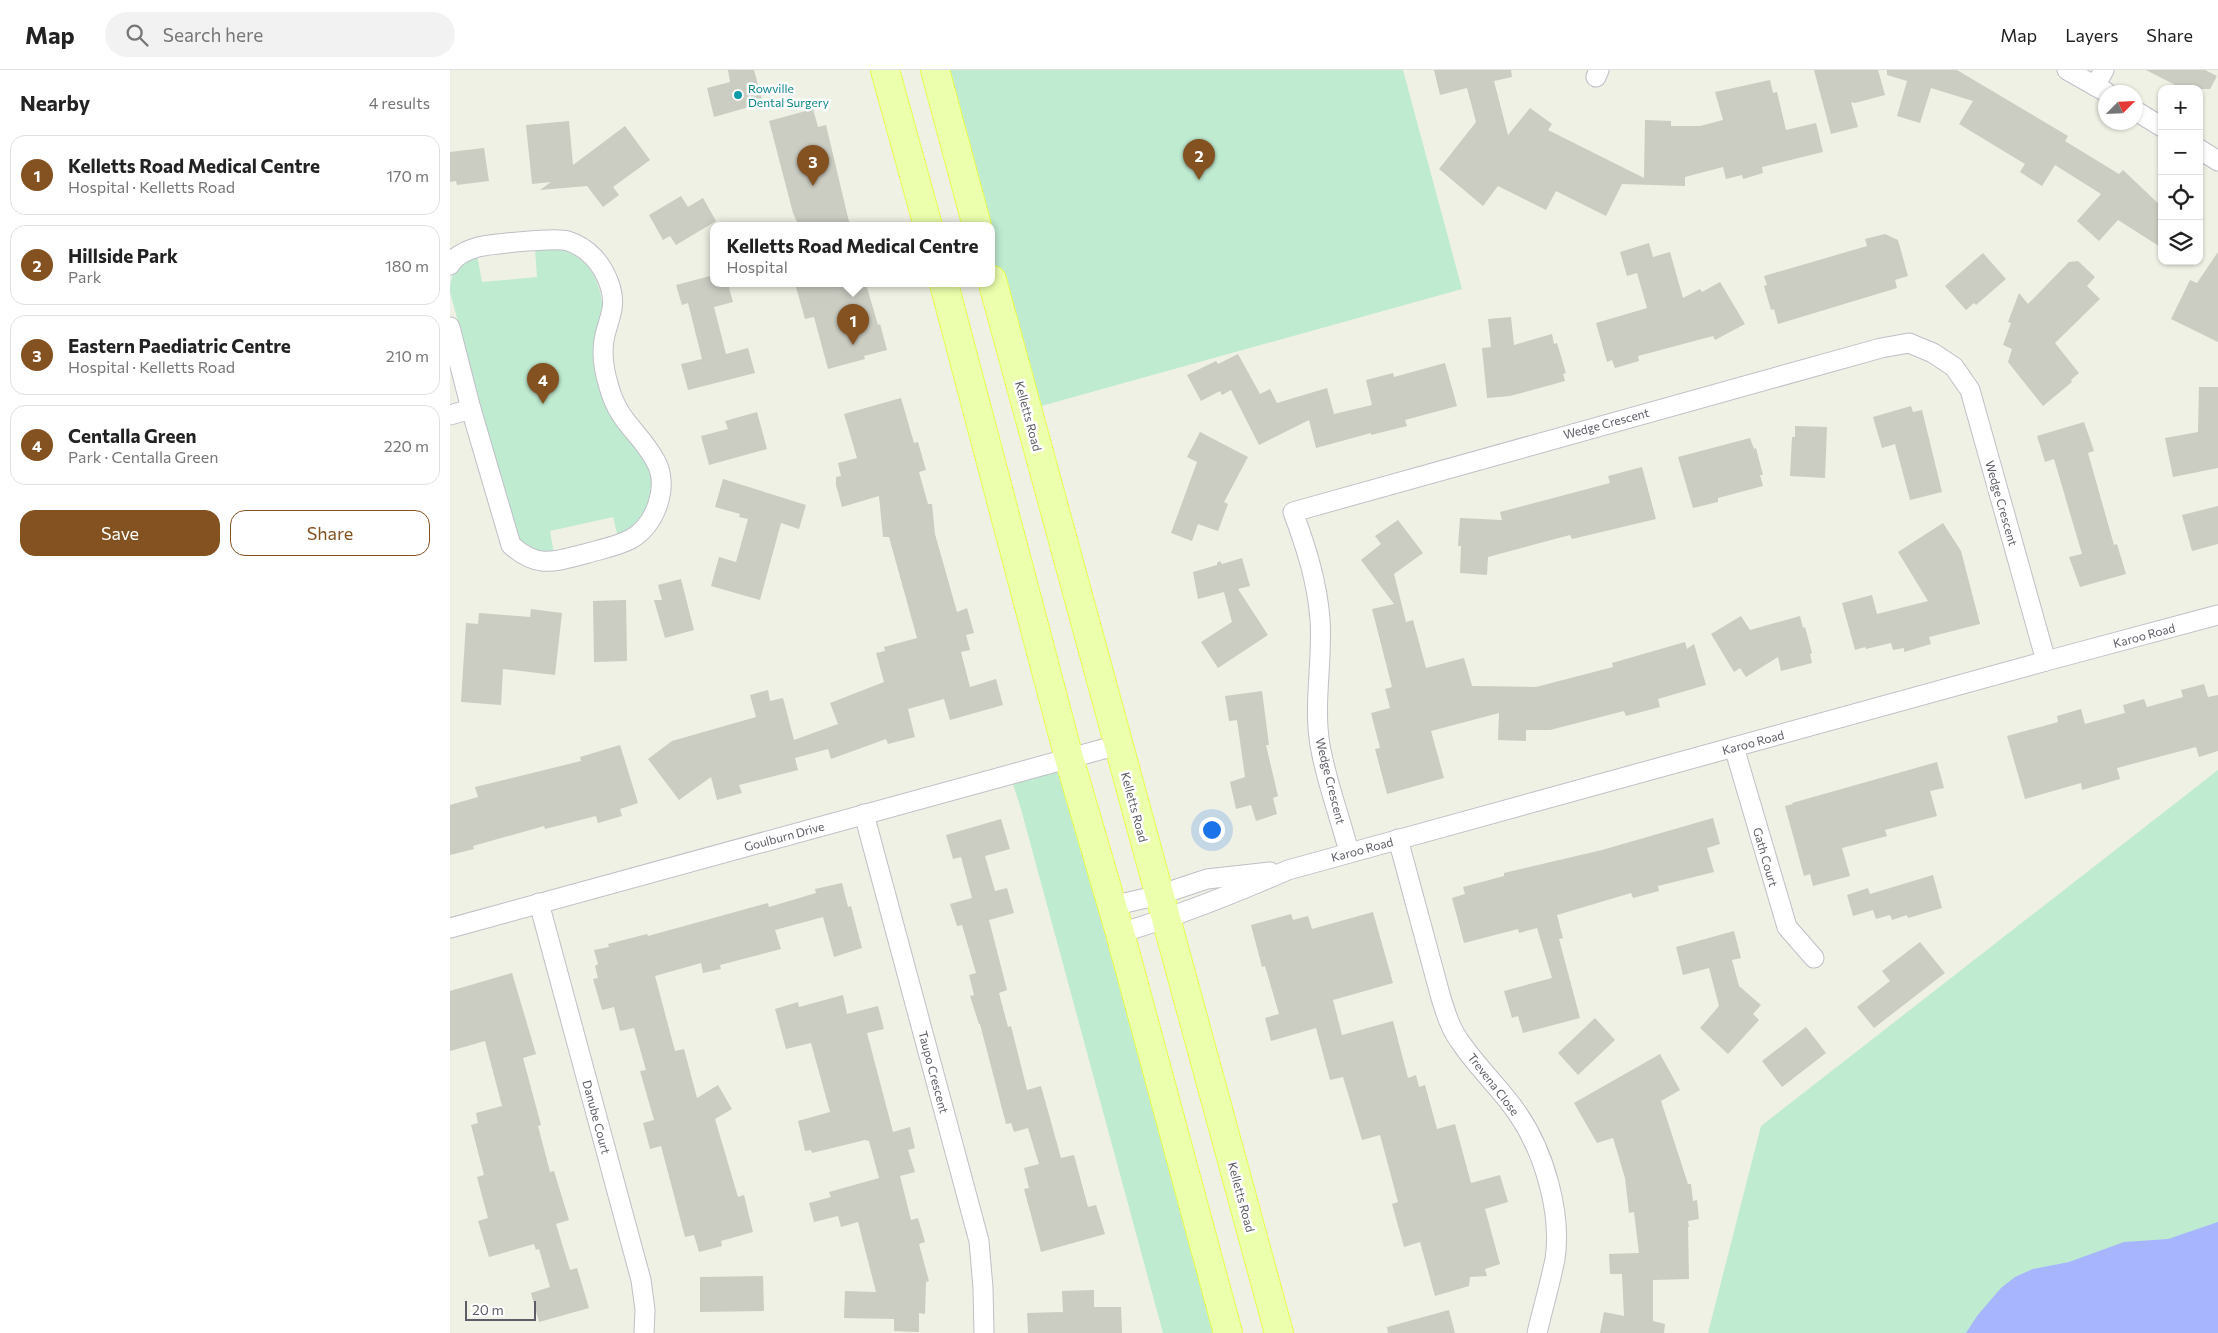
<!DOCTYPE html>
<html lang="en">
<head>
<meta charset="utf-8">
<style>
	body { margin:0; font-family:Commissioner,sans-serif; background:#f2f2f2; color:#222 }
	.controls { position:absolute; right:15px; top:15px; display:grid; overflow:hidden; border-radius:10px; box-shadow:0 1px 4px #0004 }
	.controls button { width:45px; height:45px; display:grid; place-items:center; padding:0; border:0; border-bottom:1px solid #e0e0e0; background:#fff; color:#222; font:25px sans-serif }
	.compass { position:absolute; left:1648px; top:15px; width:45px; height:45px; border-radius:50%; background:#fff; box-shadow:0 1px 4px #0004; rotate:66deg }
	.scale { position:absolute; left:15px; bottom:12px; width:71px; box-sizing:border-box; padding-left:5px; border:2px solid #5d5d67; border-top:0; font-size:14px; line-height:18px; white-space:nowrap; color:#5d5d67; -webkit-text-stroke:4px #fff; paint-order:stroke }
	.you { position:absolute; left:761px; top:759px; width:18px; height:18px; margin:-12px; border:4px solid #fff; border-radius:50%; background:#1a73e8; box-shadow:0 0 0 8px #1a73e833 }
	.badge { display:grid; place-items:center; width:32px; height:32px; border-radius:50%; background:#845121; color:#fff; font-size:16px; font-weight:700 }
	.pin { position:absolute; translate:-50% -41px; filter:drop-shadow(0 1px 2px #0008) }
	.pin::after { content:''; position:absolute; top:26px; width:18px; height:15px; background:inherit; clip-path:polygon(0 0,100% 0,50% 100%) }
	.popup { position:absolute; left:260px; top:152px; width:285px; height:65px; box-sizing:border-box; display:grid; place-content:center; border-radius:10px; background:#fff; filter:drop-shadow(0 1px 4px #0005); font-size:16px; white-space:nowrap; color:#767676 }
	.popup b { font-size:19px; color:#222 }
	.popup::after { content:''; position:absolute; left:50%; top:100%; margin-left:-10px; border:10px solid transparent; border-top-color:#fff }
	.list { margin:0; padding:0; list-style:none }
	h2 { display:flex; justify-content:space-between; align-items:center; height:65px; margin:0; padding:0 20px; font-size:21px }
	h2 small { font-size:16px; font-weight:400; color:#767676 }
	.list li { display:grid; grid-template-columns:32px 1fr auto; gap:15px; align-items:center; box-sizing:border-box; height:80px; margin:0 10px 10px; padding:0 10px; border:1px solid #e0e0e0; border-radius:15px }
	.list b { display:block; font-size:19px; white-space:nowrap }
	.list p { margin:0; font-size:16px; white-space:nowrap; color:#767676 }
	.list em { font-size:16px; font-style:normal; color:#767676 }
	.actions { display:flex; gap:10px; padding:15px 20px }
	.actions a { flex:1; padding:11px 0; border:1px solid #845121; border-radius:15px; text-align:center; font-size:18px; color:#845121 }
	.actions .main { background:#845121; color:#fff }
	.icon { flex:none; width:28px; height:28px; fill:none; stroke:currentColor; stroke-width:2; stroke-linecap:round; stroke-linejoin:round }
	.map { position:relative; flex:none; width:1768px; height:1263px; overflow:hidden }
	header { display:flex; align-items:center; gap:30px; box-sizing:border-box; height:70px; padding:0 25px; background:#fff; border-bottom:1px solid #e0e0e0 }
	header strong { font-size:24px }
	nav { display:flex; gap:28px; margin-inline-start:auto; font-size:18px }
	.search { width:350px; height:45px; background:#f2f2f2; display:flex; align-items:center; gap:12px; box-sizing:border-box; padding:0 18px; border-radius:28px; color:#767676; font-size:19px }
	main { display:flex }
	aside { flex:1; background:#fff }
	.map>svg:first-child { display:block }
	.green { fill:#bfebd1 }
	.water { fill:#a7b5ff }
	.building { fill:#cbccc2 }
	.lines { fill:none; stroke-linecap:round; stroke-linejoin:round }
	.street-casing { stroke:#bfbfc7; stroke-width:21 }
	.primary-casing { stroke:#e9ff50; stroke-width:30 }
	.street { stroke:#fff; stroke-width:19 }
	.primary { stroke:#ebffac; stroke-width:28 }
	.culture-dot { fill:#0f9aa8; stroke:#fff; stroke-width:2 }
	.labels { text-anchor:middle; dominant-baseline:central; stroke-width:5; stroke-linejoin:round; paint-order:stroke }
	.culture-label { font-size:12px; fill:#0d838f; stroke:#fff; text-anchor:start }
	.street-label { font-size:12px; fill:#5d5d67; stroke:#fff }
</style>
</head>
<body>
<header>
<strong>Map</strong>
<div class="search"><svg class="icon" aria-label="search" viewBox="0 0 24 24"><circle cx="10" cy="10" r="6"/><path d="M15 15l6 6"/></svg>Search here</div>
<nav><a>Map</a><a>Layers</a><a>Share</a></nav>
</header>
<main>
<aside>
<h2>Nearby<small>4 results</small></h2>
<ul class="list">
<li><span class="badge">1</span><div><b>Kelletts Road Medical Centre</b><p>Hospital · Kelletts Road</p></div><em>170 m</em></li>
<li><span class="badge">2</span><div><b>Hillside Park</b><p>Park</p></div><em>180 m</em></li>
<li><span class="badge">3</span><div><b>Eastern Paediatric Centre</b><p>Hospital · Kelletts Road</p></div><em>210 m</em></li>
<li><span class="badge">4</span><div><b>Centalla Green</b><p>Park · Centalla Green</p></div><em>220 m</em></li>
</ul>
<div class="actions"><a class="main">Save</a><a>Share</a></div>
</aside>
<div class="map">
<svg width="1768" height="1263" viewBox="0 0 1768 1263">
	<rect width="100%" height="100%" fill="#eff1e5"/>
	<g class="green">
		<path d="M485,0H953L1012,219L577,340L542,210V156H527Z"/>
		<path d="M85,179C94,179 106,178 115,181C168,199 152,277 151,320L162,348L191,382L202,405L201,432L187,454L168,467L163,447L100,461L104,484C84,482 73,480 64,460L0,222C0,199 9,196 27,185L32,212L87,207Z"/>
		<path d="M619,688L778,1263H713L571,739L560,705Z"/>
		<path d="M1768,700V1263H1258L1311,1056Z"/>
	</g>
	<path class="water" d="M1768,1152V1263H1516L1527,1246L1551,1218L1565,1207L1583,1199L1619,1192L1674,1172L1718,1169Z"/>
	<g class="building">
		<path d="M278,0H304L313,33L264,47L257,18L280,12Z"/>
		<path d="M984,0H1061L1062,7L1044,11L1058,65L1080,38L1102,54L1098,60L1194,108L1195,50L1221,51V56H1250L1273,50L1265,22L1320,10L1323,23L1327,22L1336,60L1366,53L1373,82L1312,97L1313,103L1293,109L1292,105L1276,109L1273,97L1235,107V116L1172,114L1156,146L1106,121L1096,140L1048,116L1033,136L989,99L1026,52L1017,18L990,25Z"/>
		<path d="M1364,0H1428L1435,25L1405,33L1401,32L1408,57L1381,64Z"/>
		<path d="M1437,0H1507L1618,66L1615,71L1669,104L1673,100L1712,137V178L1668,150L1649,171L1627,151L1651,124L1605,95L1592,116L1570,102L1575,94L1509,54L1523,31L1481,18L1470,53L1447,46L1457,11L1437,5Z"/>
		<path d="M1696,0H1755L1767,6L1760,19H1733Z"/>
		<path d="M363,39L368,57L376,55L400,156H349L343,143L319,51Z"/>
		<path d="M119,51L123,95L175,56L200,90L163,117L169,125L153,137L137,116L90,120L101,112L82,114L76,55Z"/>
		<path d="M34,78L39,111L7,115L6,111L0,112V82Z"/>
		<path d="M231,126L238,137L253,128L266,151L226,175L220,166L213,170L199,145Z"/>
		<path d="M1435,164L1448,170L1458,206L1445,210L1447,218L1328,254L1324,239L1321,240L1314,216L1317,215L1314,206L1417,176L1415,169Z"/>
		<path d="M1199,173L1203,187L1220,182L1233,228L1250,219L1252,222L1270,212L1295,254L1265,270L1263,266L1188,286L1189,291L1165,298L1162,290L1157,292L1146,253L1197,238L1187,203L1177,206L1170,182Z"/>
		<path d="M1768,182V272L1721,249L1740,210L1747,213Z"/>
		<path d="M1533,183L1556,209L1526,235L1524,233L1516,240L1495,216Z"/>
		<path d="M1628,191L1645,207L1637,216L1650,229L1605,273L1629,303L1621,310L1622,312L1593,336L1558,292L1562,279L1553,275L1561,253L1558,252L1569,223L1578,234L1619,192Z"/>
		<path d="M264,205V214H278L283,232L264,237L276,284L298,278L305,303L238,320L231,294L252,289L238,233L232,235L226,215Z"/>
		<path d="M357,214H416L428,255L430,254L437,280L414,286L415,289L378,299L364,247L355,249L346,217Z"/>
		<path d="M1061,247L1064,275L1102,264L1104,274L1107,273L1116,303L1113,304L1115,311L1060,326L1037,328L1032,278L1041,277L1038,249Z"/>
		<path d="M788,284L810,324L820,319L827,333L877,318L884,344L922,335L916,310L943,303L944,307L995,293L1007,336L955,350L957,356L921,365V363L866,378L859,350L809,375L781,320L772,325L770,321L751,331L737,305L766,291L768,294Z"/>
		<path d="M1749,317H1768V398L1723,407L1715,368L1748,362Z"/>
		<path d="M451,328L464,373L468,372L476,400L469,402L478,434H482L485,464L507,542L517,538L524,563L516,565L520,580L511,582L520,617L546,609L553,635L500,650L494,629L458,639L465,667L438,674L436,669L381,689L378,679L345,688L348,700L289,715L292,723L267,730L261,707L229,730L198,689L222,671L306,647L300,625L318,620L320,631L333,628L344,670L388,654L380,633L434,612L426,583L435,581L434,577L467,568L439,467H433L429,426L392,437L386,415V407L391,406L388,393L407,388L394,344Z"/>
		<path d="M1461,336L1463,342L1472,340L1492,422L1460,430L1445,374L1432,378L1423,347Z"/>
		<path d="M307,342L317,379L259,395L251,366L278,359L275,351Z"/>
		<path d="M1634,352L1644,381L1638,383L1664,475L1667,474L1676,504L1630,517L1619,487L1632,484L1604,389L1595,392L1587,366Z"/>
		<path d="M1345,356L1377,357L1375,408L1340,406L1342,367H1345Z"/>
		<path d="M750,362L798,387L774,432L778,434L768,461L748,454L742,471L721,463L747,392L737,387Z"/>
		<path d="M1300,368L1304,379L1306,378L1313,405H1310L1313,416L1268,428V432L1243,438L1228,387Z"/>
		<path d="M1192,397L1206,449L1122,469L1120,465L1038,487L1037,505L1010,503L1011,476H1008L1010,448L1052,450L1050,442L1160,413L1158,406Z"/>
		<path d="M273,409L356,435L349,459L331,453L310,530L261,516L269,487L286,492L298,449L289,447L290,444L265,437Z"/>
		<path d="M1768,436V474L1742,481L1732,445Z"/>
		<path d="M948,450L973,483L944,504L956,552L963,550L976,598L1014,588L1022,616L1086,617L1163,597L1162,593L1235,572L1237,579L1244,574L1256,615L1208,629L1210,637L1176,646L1174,641L1100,660H1076V671L1048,670L1049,643L981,661L994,708L937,724L925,679L930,678L921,643L940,638L935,619L942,617L922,539L944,534L911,490L931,474L925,466Z"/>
		<path d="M1493,453L1511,481L1530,554L1479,567L1481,574L1454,582V578L1443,580L1441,573L1416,579L1415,577L1405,580L1392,533L1422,525L1427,544L1478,531L1448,482Z"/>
		<path d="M792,488L800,516L788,519L818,565L768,598L751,572L782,552L774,522L748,529L743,502L767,495V493L770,491L772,494Z"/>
		<path d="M231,509L244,560L215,568L204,530H212L208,515Z"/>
		<path d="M176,530L177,591L144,592L143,531Z"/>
		<path d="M81,539L112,543L105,605L53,599L51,635L11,632L16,553L28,554L29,543L80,547Z"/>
		<path d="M1291,546L1300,560L1350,546L1353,558L1355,557L1362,583L1360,584L1362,593L1331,601L1328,587L1296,607L1290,598L1284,602L1261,564Z"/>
		<path d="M1754,614L1758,627L1768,625V681L1749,687L1746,677L1667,698L1670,709L1632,720L1631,713L1575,729L1557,666L1608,652L1607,646L1631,639L1635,654L1675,643L1673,635L1694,629L1697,637L1733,627L1731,620Z"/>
		<path d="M812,621L819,675H816L828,726L823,728L827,744L806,751L801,735L786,739L780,712L795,707L787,650L779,651L775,626Z"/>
		<path d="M170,675L188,733L170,739L172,746L148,753L146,746L95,759L94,756L23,776L24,779L0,785V735L28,727L25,717L131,691L130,687Z"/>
		<path d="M1487,692L1494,718L1480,721L1487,746L1435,760L1437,766L1392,778L1400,806L1363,816L1360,804L1354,806L1335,736L1343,734L1342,733Z"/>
		<path d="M1263,748L1270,774L1257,778L1264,802L1208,816L1209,821L1183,828L1181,823L1107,845L1113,868L1109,869L1130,948L1073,963L1068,946L1062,948L1054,921L1102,908L1087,858L1069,863L1068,859L1014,873L1002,828L1015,824L1013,817L1054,806V803L1152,780Z"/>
		<path d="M551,749L560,779L535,786L545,821L557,818L564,843L539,850L557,920L549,923L558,957L561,956L577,1020L591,1016L611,1088L624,1085L638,1137L646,1135L655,1164L591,1182L574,1119L579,1118L574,1098L589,1094L578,1058L564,1062L561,1053L556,1054L530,954H529L520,926L524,925L519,905L526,903L512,855L507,856L500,834L522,828L511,787L503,789L496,765Z"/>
		<path d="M1483,805L1492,838L1458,848L1457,845L1442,850L1440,845L1426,849L1423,840L1403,846L1397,825L1418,818L1420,824Z"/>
		<path d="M392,813L398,837L401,836L412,878L384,887L373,847L325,860L331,879L270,895L271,899L253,903L251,893L205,906L225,981L234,979L247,1028L268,1015L282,1039L265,1049L288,1127L294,1125L303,1162L271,1171L272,1176L249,1182L244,1165L235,1167L211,1076L200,1079L193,1053L204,1050L190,1001L196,1000L184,958L170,961L164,937L152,940L143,909L148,908L145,896L148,894L144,880L159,877L158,874L197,864L198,866L318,833L319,837L366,823L365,819Z"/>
		<path d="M923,842L943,913L883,930L892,965L943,951L958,1008L966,1005L969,1017L975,1015L987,1059L1005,1054L1021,1113L1050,1105L1058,1132L1035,1139L1050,1194L1035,1199L1037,1206L1020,1207L1019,1216L985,1226L970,1172L954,1177L942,1134L948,1132L930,1065L912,1070L893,1007L880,1010L866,958L821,971L815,948L829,944L815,896L812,897L801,855L841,844L843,850L858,846L862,859Z"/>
		<path d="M1284,861L1291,888L1282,890L1289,916L1311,935L1303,944L1309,950L1278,984L1250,958L1269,936L1259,898L1233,905L1226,877Z"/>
		<path d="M1470,872L1495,903L1424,958L1407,937L1440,911L1432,901Z"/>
		<path d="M62,903L86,984L73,988L91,1055L88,1056L100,1102L104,1101L119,1150L106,1154L120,1200L127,1198L139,1238L89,1252L81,1223L100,1217L89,1179L86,1180L84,1174L39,1187L28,1151L38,1148L27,1107L34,1105L21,1055L28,1053L26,1043L52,1036L35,971L0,981V921Z"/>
		<path d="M393,925L397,944L428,936L434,959L417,963L443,1062L460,1057L465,1078L458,1080L465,1102L450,1106L461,1150L468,1148L475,1172L469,1174L479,1211L476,1212L475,1244L469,1243V1262L444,1261V1249L394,1248L395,1221L426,1222L408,1152L391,1157L388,1146L364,1152L359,1133L381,1127L379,1122L429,1108L419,1071L415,1070L362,1083L361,1080L355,1081L348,1051L380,1042L361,973L336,979L325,939L348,932L349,937Z"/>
		<path d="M1145,948L1165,970L1128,1005L1108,983Z"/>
		<path d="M1356,957L1376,983L1332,1017L1312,991Z"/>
		<path d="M1210,984L1230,1020L1211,1031L1238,1114H1241L1243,1131L1247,1130L1249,1149L1238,1151L1239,1157H1238L1239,1209L1203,1210V1251L1215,1254L1214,1263H1150L1154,1242L1174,1246L1172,1204H1160L1159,1184L1189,1183L1184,1142L1179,1143L1175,1108L1163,1068L1147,1073L1124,1033Z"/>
		<path d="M313,1206L314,1241L250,1242V1207Z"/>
		<path d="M644,1220V1237H671L672,1263H578L577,1243L613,1242L612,1221Z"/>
		<path d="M999,1240L1005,1263H938L937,1257Z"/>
	</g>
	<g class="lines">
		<defs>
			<g id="street">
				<path d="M1617,0L1656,22"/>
				<path d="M1146,7L1149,0"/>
				<path d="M1645,16L1654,0"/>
				<path d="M1686,41L1712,57"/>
				<path d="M1749,79L1768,91"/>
				<path d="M0,195C5,185 18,180 28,177C42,174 106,167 118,171C138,177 152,194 159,213C167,235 160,245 155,265C151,281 154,301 159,317C169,353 189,361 205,390C220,415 206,455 181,469C168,476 152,479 138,483C106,491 88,500 61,475L21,339L0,257"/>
				<path d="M0,345L21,339"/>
				<path d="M1284,677L1337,857L1364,888"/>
				<path d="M414,744L529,1171L533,1218L534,1263"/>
				<path d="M948,769L991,928C996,944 1001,960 1011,973C1028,998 1051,1019 1068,1044C1094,1082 1112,1143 1105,1189C1100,1214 1093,1238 1087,1263"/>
				<path d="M899,782C890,747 876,711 870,675C863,633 873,591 870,549C867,511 856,477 843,442L1431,278L1459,273L1483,283L1504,297L1520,320L1596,591"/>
				<path d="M89,833L191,1210L195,1240L194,1263"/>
				<path d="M662,836L709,825L757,809L820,802"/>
				<path d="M0,858L668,675"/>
				<path d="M670,863C728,846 783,824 838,800L1596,591L1768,545"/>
			</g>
			<g id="primary">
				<path d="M435,0L478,156"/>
				<path d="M485,0L527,156"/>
				<path d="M542,210L829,1263"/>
				<path d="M494,214L619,688L670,863L778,1263"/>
			</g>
		</defs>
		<use href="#street" class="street-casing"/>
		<use href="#primary" class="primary-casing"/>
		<use href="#street" class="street"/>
		<use href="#primary" class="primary"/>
	</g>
	<circle class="culture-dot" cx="288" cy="25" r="5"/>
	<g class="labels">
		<g class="culture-label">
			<text x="298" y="18">Rowville<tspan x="298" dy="14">Dental Surgery</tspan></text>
		</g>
		<g class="street-label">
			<text transform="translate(579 346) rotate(75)">Kelletts Road</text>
			<text transform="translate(1156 353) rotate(-15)">Wedge Crescent</text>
			<text transform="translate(1552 433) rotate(74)">Wedge Crescent</text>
			<text transform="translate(1694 565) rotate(-15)">Karoo Road</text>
			<text transform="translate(1303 672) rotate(-15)">Karoo Road</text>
			<text transform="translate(881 711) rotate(76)">Wedge Crescent</text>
			<text transform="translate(685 737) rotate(75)">Kelletts Road</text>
			<text transform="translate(334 766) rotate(-15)">Goulburn Drive</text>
			<text transform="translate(912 779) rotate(-15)">Karoo Road</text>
			<text transform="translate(1316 787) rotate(74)">Gath Court</text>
			<text transform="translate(484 1002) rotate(75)">Taupo Crescent</text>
			<text transform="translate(1044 1014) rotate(52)">Trevena Close</text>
			<text transform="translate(147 1047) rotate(75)">Danube Court</text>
			<text transform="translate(792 1127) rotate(75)">Kelletts Road</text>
		</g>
	</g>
</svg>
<div class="controls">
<button>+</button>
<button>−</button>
<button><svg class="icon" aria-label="locate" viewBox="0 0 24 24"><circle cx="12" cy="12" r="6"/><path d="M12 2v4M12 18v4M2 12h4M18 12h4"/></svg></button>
<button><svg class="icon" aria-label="layers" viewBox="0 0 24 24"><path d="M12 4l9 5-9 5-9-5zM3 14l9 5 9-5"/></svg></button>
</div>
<svg class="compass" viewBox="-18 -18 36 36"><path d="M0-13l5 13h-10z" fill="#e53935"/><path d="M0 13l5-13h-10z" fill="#767676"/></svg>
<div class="scale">20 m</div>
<div class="you"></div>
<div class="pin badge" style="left:403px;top:275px">1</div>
<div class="popup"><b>Kelletts Road Medical Centre</b>Hospital</div>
<div class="pin badge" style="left:749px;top:110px">2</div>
<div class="pin badge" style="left:363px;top:116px">3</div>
<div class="pin badge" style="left:93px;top:334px">4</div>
</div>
</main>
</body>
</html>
